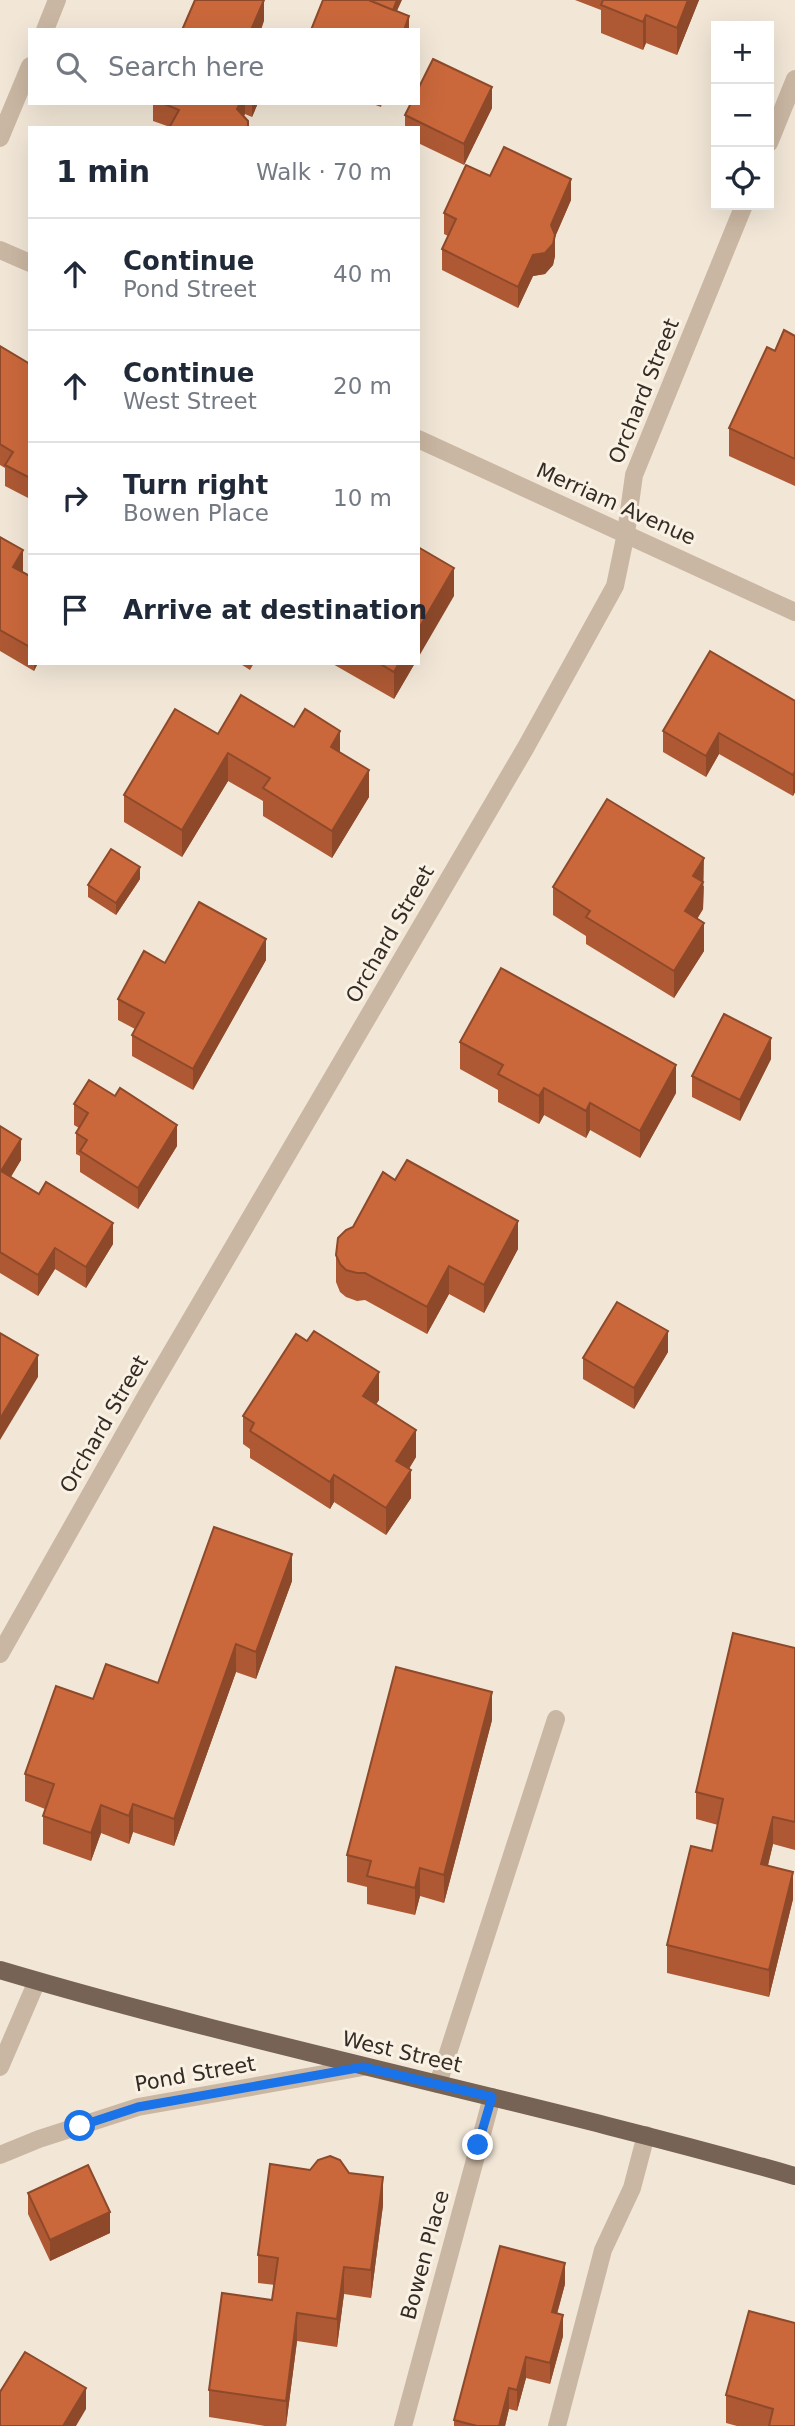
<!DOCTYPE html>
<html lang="en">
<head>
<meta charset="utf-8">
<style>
	body { margin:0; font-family:"DejaVu Sans",sans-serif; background:#f6f6f7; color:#1f2937 }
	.controls { position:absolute; right:21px; top:21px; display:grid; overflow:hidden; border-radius:0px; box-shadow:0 7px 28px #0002 }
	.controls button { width:63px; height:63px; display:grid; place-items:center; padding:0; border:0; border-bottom:2px solid #e0e1e3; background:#fff; color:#1f2937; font:35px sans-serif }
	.stop { position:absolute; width:21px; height:21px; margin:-16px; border:5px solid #1a73e8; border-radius:50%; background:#fff }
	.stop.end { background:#1a73e8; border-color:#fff; box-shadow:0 2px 7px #0008 }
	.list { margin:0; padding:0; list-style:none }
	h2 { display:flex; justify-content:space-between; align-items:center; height:91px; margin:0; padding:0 28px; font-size:30px }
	h2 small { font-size:23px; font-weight:400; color:#747a83 }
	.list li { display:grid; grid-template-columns:46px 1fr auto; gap:21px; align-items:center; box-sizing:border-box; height:112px; padding:0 28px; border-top:2px solid #e0e1e3 }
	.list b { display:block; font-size:26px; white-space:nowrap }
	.list p { margin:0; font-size:23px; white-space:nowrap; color:#747a83 }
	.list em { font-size:23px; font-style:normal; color:#747a83 }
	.icon { flex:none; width:38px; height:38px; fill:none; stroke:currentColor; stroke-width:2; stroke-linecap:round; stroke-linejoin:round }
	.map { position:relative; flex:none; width:795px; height:2426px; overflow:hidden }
	.search { position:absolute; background:#fff; box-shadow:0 7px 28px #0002; left:28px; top:28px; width:392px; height:77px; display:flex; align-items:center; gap:18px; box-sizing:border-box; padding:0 24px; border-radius:0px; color:#747a83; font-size:26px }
	.panel { position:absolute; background:#fff; box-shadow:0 7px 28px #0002; left:28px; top:126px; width:392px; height:539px; border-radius:0px }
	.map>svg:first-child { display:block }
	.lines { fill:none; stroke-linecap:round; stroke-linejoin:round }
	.minor { stroke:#cab7a3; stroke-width:18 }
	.major { stroke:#776355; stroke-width:18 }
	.wall { fill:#ae5934 }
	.shaded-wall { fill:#8d492a }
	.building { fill:#ca683c; stroke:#8d492a; stroke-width:2 }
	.route { stroke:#1a73e8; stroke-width:9 }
	.labels { text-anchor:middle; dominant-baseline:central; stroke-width:6; stroke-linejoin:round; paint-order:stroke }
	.street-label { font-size:21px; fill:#342b25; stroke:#f9f1e3 }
</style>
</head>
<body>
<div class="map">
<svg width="795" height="2426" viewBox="0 0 795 2426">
	<rect width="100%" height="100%" fill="#f2e7d7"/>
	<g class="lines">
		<g class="minor">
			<path d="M45,30L57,0"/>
			<path d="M0,138L30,66"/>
			<path d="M769,143L795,79"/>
			<path d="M0,250L30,263"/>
			<path d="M418,439L795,612"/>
			<path d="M0,1654L146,1396L526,747L615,586L626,533L634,475L744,205"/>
			<path d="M0,2067L37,1981"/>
			<path d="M438,2084L556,1719"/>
			<path d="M0,2155L39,2139L138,2107L363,2067"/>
			<path d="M403,2426L492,2097"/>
			<path d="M557,2426L603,2250L632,2188L646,2135"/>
		</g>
		<path class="major" d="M0,1970C263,2048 532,2101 795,2176"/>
	</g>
	<g class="wall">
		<path d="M575,0H699L677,55L646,43L643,50L601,33V10Z"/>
		<path d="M153,103H258L252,117L245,114L243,116L170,127L153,121Z"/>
		<path d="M370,103H382L381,107Z"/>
		<path d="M492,108L464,165L418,143V128H405V115Z"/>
		<path d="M490,176L571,200L555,237V256L553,265L545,274L533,276L518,308L442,270V249L448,236L444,234V213Z"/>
		<path d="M795,336V486L729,456V428L775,351Z"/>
		<path d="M0,346L30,364V499L5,486V468L0,465Z"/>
		<path d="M0,537L23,571V572L30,576V663H38L34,671L0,651Z"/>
		<path d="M239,663H254L250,670Z"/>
		<path d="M331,663H415L394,699Z"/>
		<path d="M795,701V792L793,796L719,754L706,777L663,752V731Z"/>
		<path d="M294,727L340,753L369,797L332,858L263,816V801L228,781L182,857L124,822V795L218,734Z"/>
		<path d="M140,879L116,915L88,897V885Z"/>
		<path d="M704,886L703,909L697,919L704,951L674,998L586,944V936L553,915V887Z"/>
		<path d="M266,960L193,1090L132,1056V1035L135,1029L118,1020V999L165,963Z"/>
		<path d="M460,1042L676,1093L640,1158L590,1130L586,1138L544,1115L539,1124L498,1102V1090L460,1069Z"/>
		<path d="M771,1059L740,1121L692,1097V1076Z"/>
		<path d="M74,1104L177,1146L138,1209L80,1172V1156L76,1154V1133L79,1128L74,1125Z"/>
		<path d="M0,1126L21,1160L11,1177L113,1244L86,1288L55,1269L38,1296L0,1273Z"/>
		<path d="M395,1180L518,1249L484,1313L449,1294L427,1334L365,1300L357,1301L346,1297L340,1292L336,1282V1255L353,1227Z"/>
		<path d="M668,1352L634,1409L583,1379V1358Z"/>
		<path d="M379,1400L376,1404L416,1457L409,1469L411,1498L386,1535L334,1502L330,1509L250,1458V1449L243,1444V1416Z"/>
		<path d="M292,1581L256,1679L236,1672L174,1846L133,1832L129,1844L101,1833L91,1861L43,1844V1816L45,1809L25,1801V1774L93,1699L158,1683Z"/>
		<path d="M795,1648V1850L773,1844L768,1866L793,1899L769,1997L667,1973V1945L712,1851L718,1825L696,1819V1792Z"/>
		<path d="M492,1720L444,1903L420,1896L415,1915L367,1904V1887L347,1882V1855Z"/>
		<path d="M310,2170L349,2173L383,2205L371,2298L344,2294L337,2347L297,2341L286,2426H265L209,2417V2390L272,2300L275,2285L258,2283V2255Z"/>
		<path d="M28,2193L110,2233L50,2261L28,2214Z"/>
		<path d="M565,2284L557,2313L563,2336L550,2384L526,2378L517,2411L509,2409L505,2426H454V2420Z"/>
		<path d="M795,2323V2426H737L726,2423V2395Z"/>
	</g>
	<g class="shaded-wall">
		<path d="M264,0V21L261,30H251Z"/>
		<path d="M397,0H402L391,24V12Z"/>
		<path d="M688,0H699L677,55V28Z"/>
		<path d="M646,15V43L643,50V22Z"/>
		<path d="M409,16V30H404Z"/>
		<path d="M492,87V108L464,165V144Z"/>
		<path d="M240,103H245V114L238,128L237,109Z"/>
		<path d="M252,103H258L252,117Z"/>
		<path d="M571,179V200L555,237V256L553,265L545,274L533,276L518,308V287L533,255L551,225Z"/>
		<path d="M23,550V571L13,588V567Z"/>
		<path d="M454,568V596L418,658V630Z"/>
		<path d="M34,663H38L34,671Z"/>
		<path d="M399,663H415L394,699V672Z"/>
		<path d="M340,731V759L331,747Z"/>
		<path d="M719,733V754L706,777V756Z"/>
		<path d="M228,753V781L182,857V830Z"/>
		<path d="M369,770V797L332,858V831Z"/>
		<path d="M795,771V792L793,796V775Z"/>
		<path d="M704,858L703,909L685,939V911L693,876Z"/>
		<path d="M140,867V879L116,915V903Z"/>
		<path d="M704,923V951L674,998V971Z"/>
		<path d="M266,939V960L193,1090V1069Z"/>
		<path d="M771,1038V1059L740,1121V1100Z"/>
		<path d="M676,1065V1093L640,1158V1131Z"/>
		<path d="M544,1088V1115L539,1124V1096Z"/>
		<path d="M590,1103V1130L586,1138V1111Z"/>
		<path d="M177,1125V1146L138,1209V1188Z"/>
		<path d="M21,1139V1160L1,1192V1171Z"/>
		<path d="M518,1221V1249L484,1313V1285Z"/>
		<path d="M113,1223V1244L86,1288V1267Z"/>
		<path d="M55,1248V1269L38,1296V1275Z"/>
		<path d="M449,1266V1294L427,1334V1307Z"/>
		<path d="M668,1331V1352L634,1409V1388Z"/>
		<path d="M38,1355V1377L0,1440V1419Z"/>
		<path d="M379,1372V1400L363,1424V1396Z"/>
		<path d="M416,1430V1457L396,1489V1461Z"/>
		<path d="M411,1470V1498L386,1535V1508Z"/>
		<path d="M334,1475V1502L330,1509V1482Z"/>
		<path d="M292,1554V1581L256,1679V1652Z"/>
		<path d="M236,1644V1672L174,1846V1819Z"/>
		<path d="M492,1692V1720L444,1903V1875Z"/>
		<path d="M133,1804V1832L129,1844V1816Z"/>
		<path d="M101,1805V1833L91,1861V1833Z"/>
		<path d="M773,1817V1844L761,1892V1864Z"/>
		<path d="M420,1868V1896L415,1915V1888Z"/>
		<path d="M793,1872V1899L769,1997V1970Z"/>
		<path d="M383,2177V2205L371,2298V2270Z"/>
		<path d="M110,2212V2233L50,2261V2240Z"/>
		<path d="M565,2263V2284L552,2333V2312Z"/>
		<path d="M344,2267V2294L337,2347V2319Z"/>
		<path d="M297,2313V2341L286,2426V2401Z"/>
		<path d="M563,2315V2336L550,2384V2363Z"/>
		<path d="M526,2357V2378L517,2411V2390Z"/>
		<path d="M86,2388V2409L76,2426H63Z"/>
		<path d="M509,2388V2409L505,2426H499Z"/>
	</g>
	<g class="building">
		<path d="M195,0H264L251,30H182Z"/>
		<path d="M323,0H369L409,16L404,30H311Z"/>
		<path d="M369,0H397L393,10Z"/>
		<path d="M603,0H688L677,28L646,15L643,22L601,5Z"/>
		<path d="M433,59L492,87L464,144L405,115L411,103H418V89Z"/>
		<path d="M162,103H240L237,109L248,121V128H169L179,110Z"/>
		<path d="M504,147L571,179L551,225L555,235L553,244L545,253L533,255L518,287L442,249L456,219L444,213L466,165L490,176Z"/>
		<path d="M784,330L795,336V459L729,428L767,347L775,351Z"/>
		<path d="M0,346L30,364V478L5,465L13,452L0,444Z"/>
		<path d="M0,537L23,550L13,567L30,576V647L0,630Z"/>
		<path d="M418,547L454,568L418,630Z"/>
		<path d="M710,651L795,701V771L793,775L719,733L706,756L663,731Z"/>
		<path d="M379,663H399L394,672Z"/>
		<path d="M241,695L294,727L305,709L340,731L331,747L369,770L332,831L263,788L270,778L228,753L182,830L124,795L175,709L218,734Z"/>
		<path d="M607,799L704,858L693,876L703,882L685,911L704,923L674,971L586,917L590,911L553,887Z"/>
		<path d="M111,849L140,867L116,903L88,885Z"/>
		<path d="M199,902L266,939L193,1069L132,1035L144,1013L118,999L144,951L165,963Z"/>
		<path d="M501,968L676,1065L640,1131L590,1103L586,1111L544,1088L539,1096L498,1074L503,1065L460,1042Z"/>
		<path d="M724,1014L771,1038L740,1100L692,1076Z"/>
		<path d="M89,1080L115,1096L120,1088L177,1125L138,1188L80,1151L87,1140L76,1133L88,1113L74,1104Z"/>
		<path d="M0,1126L21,1139L1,1171L39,1194L46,1182L113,1223L86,1267L55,1248L38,1275L0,1252Z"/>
		<path d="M407,1160L518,1221L484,1285L449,1266L427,1307L365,1273H357L346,1270L340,1264L336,1255L338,1238L346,1230L353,1227L383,1172L395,1180Z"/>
		<path d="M617,1302L668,1331L634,1388L583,1358Z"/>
		<path d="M314,1331L379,1372L363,1396L416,1430L396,1461L411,1470L386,1508L334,1475L330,1482L250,1431L254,1423L243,1416L296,1334L307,1341Z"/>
		<path d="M0,1333L38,1355L0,1419Z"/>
		<path d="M214,1527L292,1554L256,1652L236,1644L174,1819L133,1804L129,1816L101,1805L91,1833L43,1816L54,1784L25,1774L56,1686L93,1699L106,1664L158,1683Z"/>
		<path d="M733,1633L795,1648V1822L773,1817L761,1864L793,1872L769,1970L667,1945L691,1846L712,1851L723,1799L696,1792Z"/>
		<path d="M396,1667L492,1692L444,1875L420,1868L415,1888L367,1876L371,1861L347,1855Z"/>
		<path d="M330,2156L340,2160L349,2173L383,2177L371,2270L344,2267L337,2319L297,2313L286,2401L209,2390L222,2293L272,2300L278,2258L258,2255L270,2164L310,2170L318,2160Z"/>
		<path d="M88,2165L110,2212L50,2240L28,2193Z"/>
		<path d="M500,2246L565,2263L552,2312L563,2315L550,2363L526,2357L517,2390L509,2388L499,2426H477L454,2420Z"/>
		<path d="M749,2311L795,2323V2426H769L773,2409L726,2395Z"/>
		<path d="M25,2352L86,2388L63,2426H0V2392Z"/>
	</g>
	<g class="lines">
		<path class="route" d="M80,2126L138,2107L363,2067L492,2097L478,2145"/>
	</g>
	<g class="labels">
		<g class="street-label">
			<text transform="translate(644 391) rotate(-68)">Orchard Street</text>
			<text transform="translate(616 504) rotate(24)">Merriam Avenue</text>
			<text transform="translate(390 934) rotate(-60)">Orchard Street</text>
			<text transform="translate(104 1424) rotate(-60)">Orchard Street</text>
			<text transform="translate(402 2052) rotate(13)">West Street</text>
			<text transform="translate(195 2074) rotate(-10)">Pond Street</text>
			<text transform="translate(425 2255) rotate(-75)">Bowen Place</text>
		</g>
	</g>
</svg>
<div class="controls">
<button>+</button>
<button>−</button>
<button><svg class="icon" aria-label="locate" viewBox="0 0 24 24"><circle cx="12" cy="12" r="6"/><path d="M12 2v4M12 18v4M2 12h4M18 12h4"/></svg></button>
</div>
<div class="stop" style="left:80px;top:2126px"></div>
<div class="stop end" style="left:478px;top:2145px"></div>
<div class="search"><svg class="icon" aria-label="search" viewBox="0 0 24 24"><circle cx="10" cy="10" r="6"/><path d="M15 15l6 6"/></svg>Search here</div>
<section class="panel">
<h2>1 min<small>Walk · 70 m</small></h2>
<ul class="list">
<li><svg class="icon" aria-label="ahead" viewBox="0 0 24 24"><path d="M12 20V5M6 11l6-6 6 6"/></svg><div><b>Continue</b><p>Pond Street</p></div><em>40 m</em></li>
<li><svg class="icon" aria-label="ahead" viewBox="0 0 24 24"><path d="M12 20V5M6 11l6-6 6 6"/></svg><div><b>Continue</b><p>West Street</p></div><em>20 m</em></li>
<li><svg class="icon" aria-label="right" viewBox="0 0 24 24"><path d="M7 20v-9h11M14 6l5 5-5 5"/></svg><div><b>Turn right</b><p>Bowen Place</p></div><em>10 m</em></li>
<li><svg class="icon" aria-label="arrive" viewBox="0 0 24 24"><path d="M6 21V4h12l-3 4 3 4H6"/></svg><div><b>Arrive at destination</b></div></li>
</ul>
</section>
</div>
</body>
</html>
